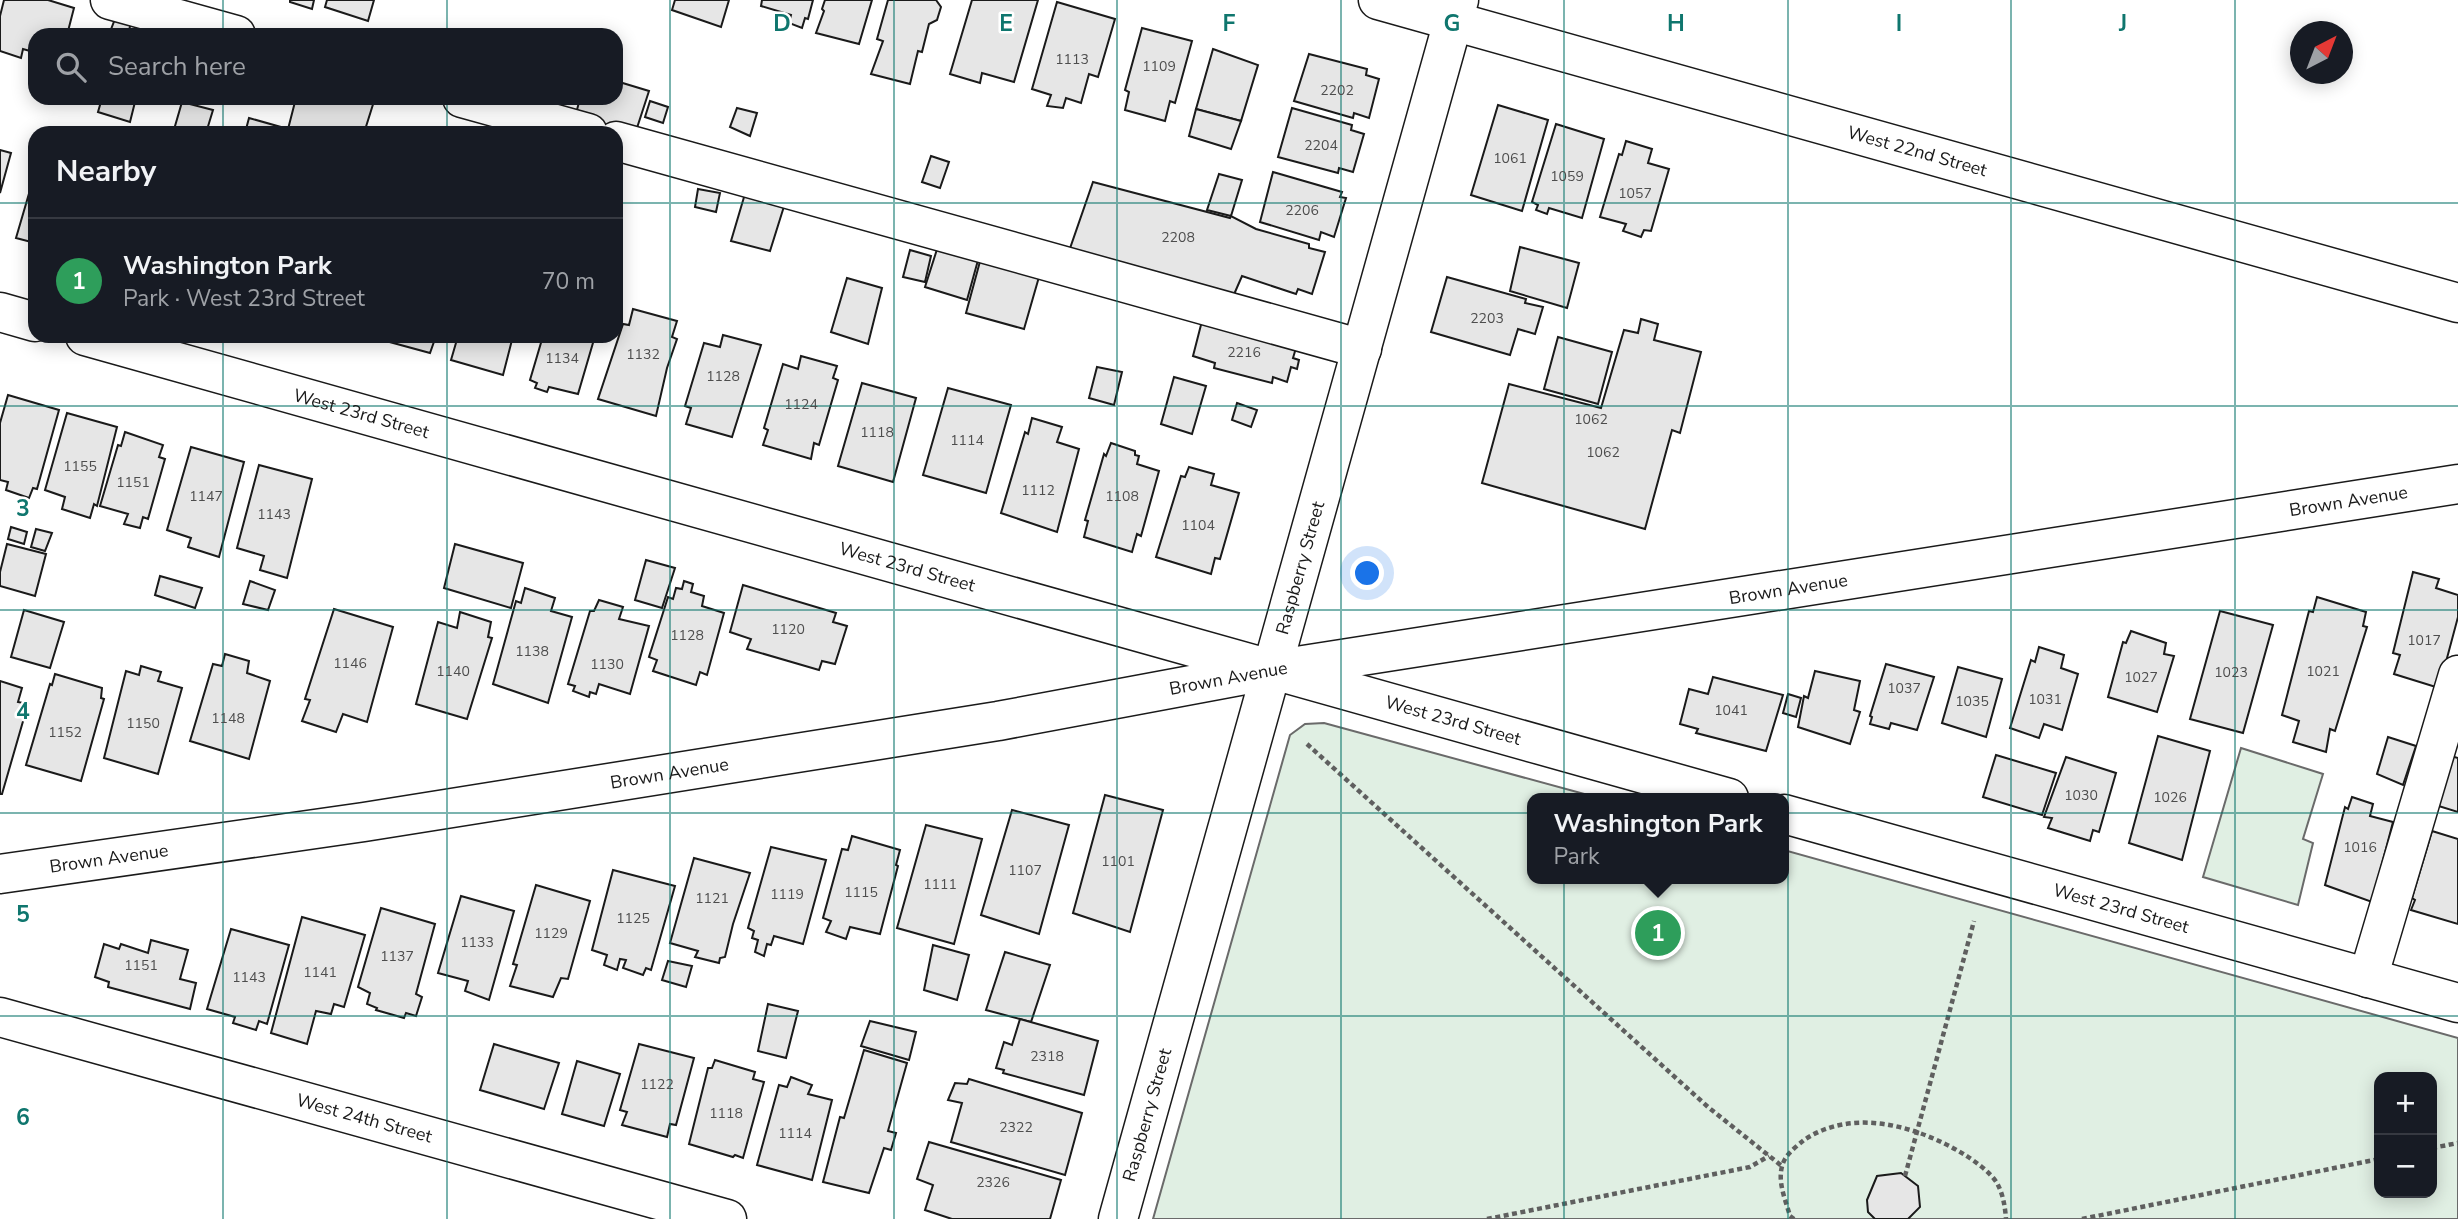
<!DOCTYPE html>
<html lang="en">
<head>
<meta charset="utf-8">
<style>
	body { margin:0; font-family:"Nunito Sans",sans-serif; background:#20242c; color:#f1f3f6 }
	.controls { position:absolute; right:21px; bottom:21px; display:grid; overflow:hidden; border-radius:14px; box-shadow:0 4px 18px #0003 }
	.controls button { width:63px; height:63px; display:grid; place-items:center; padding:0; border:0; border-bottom:2px solid #363941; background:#171b24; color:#f1f3f6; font:35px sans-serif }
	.compass { position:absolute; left:2290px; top:21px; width:63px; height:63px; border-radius:50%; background:#171b24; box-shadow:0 4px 18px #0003; rotate:42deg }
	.you { position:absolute; left:1368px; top:574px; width:24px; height:24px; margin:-18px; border:5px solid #fff; border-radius:50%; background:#1a73e8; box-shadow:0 0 0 10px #1a73e833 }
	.badge { display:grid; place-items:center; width:46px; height:46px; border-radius:50%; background:#c62828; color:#fff; font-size:23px; font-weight:700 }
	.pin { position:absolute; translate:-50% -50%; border:4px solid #fff; box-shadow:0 2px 7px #0006 }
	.popup { position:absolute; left:1527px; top:793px; width:262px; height:91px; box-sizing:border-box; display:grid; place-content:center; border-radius:14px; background:#171b24; filter:drop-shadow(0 2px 5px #0005); font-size:23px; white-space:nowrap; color:#9ea1a6 }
	.popup b { font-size:26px; color:#f1f3f6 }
	.popup::after { content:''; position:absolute; left:50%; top:100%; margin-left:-14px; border:14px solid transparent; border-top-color:#171b24 }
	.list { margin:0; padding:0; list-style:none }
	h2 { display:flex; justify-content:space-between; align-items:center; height:91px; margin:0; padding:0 28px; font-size:30px }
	h2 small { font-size:23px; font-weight:400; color:#9ea1a6 }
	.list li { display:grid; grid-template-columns:46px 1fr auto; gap:21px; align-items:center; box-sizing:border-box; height:126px; padding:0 28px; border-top:2px solid #363941 }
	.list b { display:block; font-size:26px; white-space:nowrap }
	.list p { margin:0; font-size:23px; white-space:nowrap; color:#9ea1a6 }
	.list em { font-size:23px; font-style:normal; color:#9ea1a6 }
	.icon { flex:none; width:38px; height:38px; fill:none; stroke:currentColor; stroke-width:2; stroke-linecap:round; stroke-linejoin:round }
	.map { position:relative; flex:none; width:2458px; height:1219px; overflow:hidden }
	.search { position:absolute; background:#171b24; box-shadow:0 4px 18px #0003; left:28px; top:28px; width:595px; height:77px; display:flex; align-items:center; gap:18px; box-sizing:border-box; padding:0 24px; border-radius:21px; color:#9ea1a6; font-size:26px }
	.panel { position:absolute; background:#171b24; box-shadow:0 4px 18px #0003; left:28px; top:126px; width:595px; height:217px; border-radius:21px }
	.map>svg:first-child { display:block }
	.green { fill:#e0efe3; stroke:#6a6a6a; stroke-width:2; fill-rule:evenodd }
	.building { fill:#e6e6e6; stroke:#1a1a1a; stroke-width:2 }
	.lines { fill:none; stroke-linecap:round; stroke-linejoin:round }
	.minor-casing { stroke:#1a1a1a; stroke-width:41 }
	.path { stroke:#5f5f5f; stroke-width:4.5; stroke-dasharray:5 3.5; stroke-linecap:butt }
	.minor { stroke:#fff; stroke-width:38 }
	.grid { fill:none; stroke:#0f766e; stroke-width:2; stroke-opacity:0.55 }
	.labels { text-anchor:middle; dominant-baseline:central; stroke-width:5; stroke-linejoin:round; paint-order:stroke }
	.number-label { font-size:14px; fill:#4d4d4d }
	.street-label { font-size:18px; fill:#1a1a1a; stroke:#fff }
	.grid-label { font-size:23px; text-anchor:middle; font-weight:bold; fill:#0f766e; stroke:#fff; stroke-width:5; stroke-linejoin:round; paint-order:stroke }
</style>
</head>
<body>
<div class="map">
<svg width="2458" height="1219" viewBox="0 0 2458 1219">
	<rect width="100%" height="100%" fill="#fff"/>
	<g class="green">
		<path d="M1324,723L1599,798H1532V879H1784V850L2458,1038V1219H1153L1290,735L1305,724ZM2379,1077H2432V1193H2379Z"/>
		<path d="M2241,748L2323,774L2303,839L2313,843L2298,905L2203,877Z"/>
	</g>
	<g class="building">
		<path d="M4,0H48L74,8L67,35H35L30,51L23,49L21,58L0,51V16Z"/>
		<path d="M290,0H314L312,9L290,2Z"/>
		<path d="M327,0H374L368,21L325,7Z"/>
		<path d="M675,0H729L721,27L672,10Z"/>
		<path d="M762,0H813L808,19L805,18L802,28L789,23L791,15L761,6Z"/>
		<path d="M825,0H872L859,44L816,33L824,11L822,9Z"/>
		<path d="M888,0H936L941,7L937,20L929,24L922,52L918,51L910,84L871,74L883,41L877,39Z"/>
		<path d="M972,0H1038L1014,82L982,73L980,83L950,74Z"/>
		<path d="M1057,2L1115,19L1098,77L1089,74L1081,103L1066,98L1063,108L1047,106L1051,95L1032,89Z"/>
		<path d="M115,19L131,24L127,35L110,32Z"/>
		<path d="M1142,28L1192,41L1175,103L1170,101L1165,121L1125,110L1129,92L1125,90Z"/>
		<path d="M1213,49L1258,65L1241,121L1196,109Z"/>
		<path d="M1309,54L1367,69L1366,75L1379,79L1369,118L1354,113L1353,118L1294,101Z"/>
		<path d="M616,81L649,91L635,134L575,118L580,98H616Z"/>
		<path d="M102,98H136L130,122L98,112Z"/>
		<path d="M296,98H375L364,133H287Z"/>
		<path d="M650,101L668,107L663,123L645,117Z"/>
		<path d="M182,102L213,110L206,133H173Z"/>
		<path d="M1498,105L1548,120L1522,211L1471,195Z"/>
		<path d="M737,108L757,113L750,136L730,127Z"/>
		<path d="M1292,108L1352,125L1351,130L1364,134L1353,172L1339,168L1338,173L1278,157Z"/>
		<path d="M1196,109L1241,121L1231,149L1189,136Z"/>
		<path d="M249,118L288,129L287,133H245Z"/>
		<path d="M1556,124L1604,139L1582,218L1549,208L1547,214L1536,210L1538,205L1532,202Z"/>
		<path d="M1626,141L1652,149L1648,163L1669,169L1651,231L1644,230L1641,237L1623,231L1626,224L1600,217L1619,154L1622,155Z"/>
		<path d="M0,150L11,153L0,193Z"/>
		<path d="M931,156L949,162L940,188L922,182Z"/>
		<path d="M1273,172L1342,192L1340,197L1346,198L1334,237L1321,232L1319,240L1260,222Z"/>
		<path d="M35,173V243L16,238Z"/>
		<path d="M1219,174L1242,180L1231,216L1207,210Z"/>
		<path d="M1093,182L1230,218L1231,216L1256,229L1309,244V248L1325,252L1312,294L1298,289L1296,294L1242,276L1232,299L1067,257Z"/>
		<path d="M747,187L786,200L770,251L731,241Z"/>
		<path d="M698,189L720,193L716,212L695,207Z"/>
		<path d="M939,243L980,253L967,300L925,287Z"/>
		<path d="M1520,247L1579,263L1567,308L1510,291Z"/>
		<path d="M910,250L931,256L925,282L903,277Z"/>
		<path d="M982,254L1041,270L1024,329L966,313Z"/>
		<path d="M1447,277L1526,299L1525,303L1543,307L1535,334L1518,329L1510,355L1431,332Z"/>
		<path d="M847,278L882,288L868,344L831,332Z"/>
		<path d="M633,309L677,321L672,337L677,339L667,368L656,416L598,399L623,324L629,325Z"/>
		<path d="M1203,317L1296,348L1293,358L1299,360L1297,369L1291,367L1287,382L1273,377L1272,383L1214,368L1215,363L1193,356Z"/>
		<path d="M1641,319L1658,324L1654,340L1701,352L1680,433L1672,430L1645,529L1482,483L1509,384L1601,408L1624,330L1638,333Z"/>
		<path d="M723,335L761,345L732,437L686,424L691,408L685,406L704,343L720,347Z"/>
		<path d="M388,336H436L430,353L386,341Z"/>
		<path d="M458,336H513L503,375L451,360Z"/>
		<path d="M543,336H595L578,394L549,387L547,392L535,388L537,383L530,380Z"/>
		<path d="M1558,337L1612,352L1598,404L1544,389Z"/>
		<path d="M801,356L837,366L833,378L838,380L819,445L814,443L811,459L763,445L768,430L764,428L783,364L798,369Z"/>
		<path d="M1097,367L1122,372L1114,405L1089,398Z"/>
		<path d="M1174,377L1206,386L1192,434L1161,424Z"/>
		<path d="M862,383L916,398L893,482L838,466Z"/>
		<path d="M948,388L1011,405L986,493L923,475Z"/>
		<path d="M8,395L59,410L37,489L33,488L29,498L6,490L8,482L0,480V423Z"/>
		<path d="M1237,403L1257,410L1251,427L1232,420Z"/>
		<path d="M67,413L117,427L97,506L94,504L90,518L62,509L65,497L45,490Z"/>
		<path d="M1032,418L1062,427L1057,442L1079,449L1057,532L1001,513L1025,432L1028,434Z"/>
		<path d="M125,432L163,445L159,457L165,459L148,519L143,517L140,528L124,524L128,514L100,506L118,445L121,446Z"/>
		<path d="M1111,443L1135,451V455L1139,456L1137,464L1159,471L1141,536L1137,534L1132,552L1084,537L1088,521L1085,520L1104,454L1106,456Z"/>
		<path d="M191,447L244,462L219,557L188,547L191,538L167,530Z"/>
		<path d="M259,465L312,479L287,578L260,570L264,556L237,548Z"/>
		<path d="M1189,467L1214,474L1211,485L1239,493L1220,559L1215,558L1211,574L1156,557L1181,476L1185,477Z"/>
		<path d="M11,527L27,532L24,544L8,539Z"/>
		<path d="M36,529L52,533L45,551L31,547Z"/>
		<path d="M7,544L46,554L35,596L0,586V572Z"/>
		<path d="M455,544L523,563L511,608L444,588Z"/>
		<path d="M646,560L675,568L662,608L635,600Z"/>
		<path d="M2413,572L2439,579L2436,588L2458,595V617L2439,688L2394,674L2400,655L2393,653Z"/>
		<path d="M160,576L202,588L195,608L155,595Z"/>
		<path d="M250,581L275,590L268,610L243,604Z"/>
		<path d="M684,581L693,584L691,592L704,596L702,606L724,613L707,675L700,672L696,685L653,671L657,660L649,657L668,597L673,599L676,588L682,589Z"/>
		<path d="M743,585L836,613L833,622L847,626L835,664L822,661L819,670L747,649L751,639L730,632Z"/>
		<path d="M525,588L555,598L551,611L572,617L548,703L493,684L516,601L521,603Z"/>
		<path d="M2317,597L2366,612L2363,626L2367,627L2335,731L2330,729L2326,752L2293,742L2299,721L2282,715L2309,611L2313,612Z"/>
		<path d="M599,600L623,607L619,619L649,626L630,694L599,684L596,694L590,692L589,697L573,691L575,686L568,684L590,611H594Z"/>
		<path d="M334,609L393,627L367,722L343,714L336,732L302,721L310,700L305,699Z"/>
		<path d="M24,610L64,622L50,668L11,657Z"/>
		<path d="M2220,611L2273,625L2243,733L2190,719Z"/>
		<path d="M460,612L491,622L488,637L492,638L467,719L416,704L438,622L457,628Z"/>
		<path d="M2131,631L2166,643L2164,654L2174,656L2157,712L2108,697L2123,642L2126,643Z"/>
		<path d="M2039,647L2064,655L2061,668L2078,674L2062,730L2044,724L2039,738L2010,728L2031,660L2035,662Z"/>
		<path d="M225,654L249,661L247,673L270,681L249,759L190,741L213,664L222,666Z"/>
		<path d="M1886,664L1934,677L1917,730L1891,723L1889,729L1870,724L1872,717L1870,716Z"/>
		<path d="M141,666L161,672L158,681L182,688L158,774L104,758L126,671L139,675Z"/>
		<path d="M1958,667L2002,679L1986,737L1942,723Z"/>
		<path d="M1815,671L1860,681L1854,710L1860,712L1850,744L1798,727L1804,696L1808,698Z"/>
		<path d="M55,674L102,688L101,698L104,699L81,781L26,765L50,684L52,685Z"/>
		<path d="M1713,677L1783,695L1766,751L1696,733L1698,729L1680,724L1689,689L1708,694Z"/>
		<path d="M0,681L22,688L18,702L28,704L2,794H0Z"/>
		<path d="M1788,694L1801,698L1796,717L1783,713Z"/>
		<path d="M2158,736L2210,751L2182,860L2129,843Z"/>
		<path d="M2388,737L2416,746L2403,785L2377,774Z"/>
		<path d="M2444,754L2458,758V812L2429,803Z"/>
		<path d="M1996,755L2056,773L2042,815L1983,797Z"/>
		<path d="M2066,757L2116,773L2099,832L2093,830L2090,841L2048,828L2052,818L2044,817Z"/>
		<path d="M1105,795L1163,810L1130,932L1073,913Z"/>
		<path d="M2352,797L2373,804L2370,816L2393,822L2372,902L2325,885L2345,807L2348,809Z"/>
		<path d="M1012,810L1069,825L1039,934L981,915Z"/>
		<path d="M926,825L982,839L954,944L897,928Z"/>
		<path d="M2432,831L2458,839V924L2411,910L2415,900L2412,898Z"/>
		<path d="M852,836L900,850L896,865L898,866L880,934L850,927L846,939L826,932L831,921L823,918L842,849L848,850Z"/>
		<path d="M771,847L826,860L803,944L774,936L771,945L767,944L764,956L755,952L758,940L752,938L754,931L748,928Z"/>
		<path d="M694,858L750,873L733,924L725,957L720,958L719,963L695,957L698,951L670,943Z"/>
		<path d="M613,870L675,886L651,970L646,968L643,975L623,968L626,960L620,959L617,970L604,965L607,955L592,950Z"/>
		<path d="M536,885L590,901L568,979L561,978L553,997L510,986L517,965L513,964Z"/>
		<path d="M461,896L514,911L489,1000L465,991L468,981L438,973Z"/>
		<path d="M381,908L435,924L416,994L422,997L416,1016L406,1013L404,1018L376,1010L377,1008L367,1004L370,993L358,987Z"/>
		<path d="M302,917L365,935L344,1007L334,1004L331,1014L316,1011L307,1044L271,1033Z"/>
		<path d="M231,929L289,945L267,1024L259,1021L256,1030L233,1023L235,1017L207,1009Z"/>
		<path d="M151,940L188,950L180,979L196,983L190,1009L108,987L109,982L95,977L104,944L119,949L121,944L148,953Z"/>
		<path d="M933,945L969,955L957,1000L924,990Z"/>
		<path d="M1005,952L1050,965L1031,1022L986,1010Z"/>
		<path d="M668,961L692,966L686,987L662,980Z"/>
		<path d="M768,1004L798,1011L786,1058L758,1051Z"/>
		<path d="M1020,1019L1098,1041L1084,1095L1003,1073L1004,1070L996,1068L1004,1042L1012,1045Z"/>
		<path d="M870,1021L916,1032L909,1060L861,1046Z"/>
		<path d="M494,1044L559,1063L544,1109L480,1090Z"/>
		<path d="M639,1044L694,1058L676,1125L670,1124L667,1137L622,1125L627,1112L620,1110Z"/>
		<path d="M864,1050L907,1063L888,1131L896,1133L891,1150L884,1148L869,1193L823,1182L840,1117L844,1118Z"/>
		<path d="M715,1060L755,1072L753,1079L764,1082L743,1158L735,1155L733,1157L689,1144L708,1068H712Z"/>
		<path d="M577,1061L620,1074L604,1126L562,1114Z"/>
		<path d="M791,1077L812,1085L808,1094L832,1100L812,1180L757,1165L779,1085L787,1087Z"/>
		<path d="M969,1079L1082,1113L1065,1175L951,1142L962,1103L948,1100L955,1083L967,1084Z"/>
		<path d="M929,1142L1061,1180L1050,1219H952L925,1210L933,1185L917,1179Z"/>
		<path d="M1901,1173L1918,1186L1920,1207L1908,1219H1875L1868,1212L1867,1200L1877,1176Z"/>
	</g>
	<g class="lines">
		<defs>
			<g id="minor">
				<path d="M110,0L236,35"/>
				<path id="s1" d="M1378,0L2458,303"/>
				<path d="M462,98L588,133"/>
				<path d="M616,141L1362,349"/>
				<path d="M0,312L35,322"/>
				<path id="s2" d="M85,336L1729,798"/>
				<path id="s3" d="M1784,814L2458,1003"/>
				<path id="s4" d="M0,874L364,822L998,721L1272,670L2458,484"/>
				<path d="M2368,978L2458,675"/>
				<path id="s5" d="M0,1017L727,1219"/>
				<path id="s6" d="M1118,1219L1459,0"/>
			</g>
		</defs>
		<use href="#minor" class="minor-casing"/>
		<g class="path">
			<path d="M1307,744L1708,1107L1783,1167"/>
			<path d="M2432,1148L2458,1143"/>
			<path d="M1905,1176L1974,921"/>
			<path d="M1487,1219L1750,1167L1769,1156"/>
			<path d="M1794,1219L1790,1216C1785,1198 1775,1177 1785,1159C1789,1152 1798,1145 1804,1140C1853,1107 1918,1126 1965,1155C1976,1162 1990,1172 1997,1183C2003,1194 2005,1206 2006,1219"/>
			<path d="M2082,1219L2379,1159"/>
		</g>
		<use href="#minor" class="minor"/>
	</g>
	<path class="grid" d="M223,0V35M447,0V35M670,0V1219M894,0V1219M1117,0V1219M1341,0V1219M1564,0V1219M1788,0V1219M2011,0V1219M2235,0V1219M223,98V133M447,98V133M0,203H35M616,203H2458M223,336V1219M447,336V1219M0,406H2458M0,610H2458M0,813H2458M0,1016H2458"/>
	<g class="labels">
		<g class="number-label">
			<text x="1072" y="59">1113</text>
			<text x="1159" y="66">1109</text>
			<text x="1337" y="90">2202</text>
			<text x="1321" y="145">2204</text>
			<text x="1510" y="158">1061</text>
			<text x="1567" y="176">1059</text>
			<text x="1635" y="193">1057</text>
			<text x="1302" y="210">2206</text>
			<text x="1178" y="237">2208</text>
			<text x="1487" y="318">2203</text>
			<text x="1244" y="352">2216</text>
			<text x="643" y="354">1132</text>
			<text x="562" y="358">1134</text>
			<text x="723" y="376">1128</text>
			<text x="801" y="404">1124</text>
			<text x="1591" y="419">1062</text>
			<text x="877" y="432">1118</text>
			<text x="967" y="440">1114</text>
			<text x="1603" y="452">1062</text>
			<text x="80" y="466">1155</text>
			<text x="133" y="482">1151</text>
			<text x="1038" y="490">1112</text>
			<text x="206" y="496">1147</text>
			<text x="1122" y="496">1108</text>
			<text x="274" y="514">1143</text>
			<text x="1198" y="525">1104</text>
			<text x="788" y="629">1120</text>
			<text x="687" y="635">1128</text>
			<text x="2424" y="640">1017</text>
			<text x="532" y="651">1138</text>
			<text x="350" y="663">1146</text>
			<text x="607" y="664">1130</text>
			<text x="453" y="671">1140</text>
			<text x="2323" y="671">1021</text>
			<text x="2231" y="672">1023</text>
			<text x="2141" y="677">1027</text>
			<text x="1904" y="688">1037</text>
			<text x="2045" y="699">1031</text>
			<text x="1972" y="701">1035</text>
			<text x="1731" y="710">1041</text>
			<text x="228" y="718">1148</text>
			<text x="143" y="723">1150</text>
			<text x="65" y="732">1152</text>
			<text x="2081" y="795">1030</text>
			<text x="2170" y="797">1026</text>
			<text x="2360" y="847">1016</text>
			<text x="1118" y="861">1101</text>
			<text x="1025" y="870">1107</text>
			<text x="940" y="884">1111</text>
			<text x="861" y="892">1115</text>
			<text x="787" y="894">1119</text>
			<text x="712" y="898">1121</text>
			<text x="633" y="918">1125</text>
			<text x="551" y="933">1129</text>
			<text x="477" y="942">1133</text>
			<text x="397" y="956">1137</text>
			<text x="141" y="965">1151</text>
			<text x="320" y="972">1141</text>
			<text x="249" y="977">1143</text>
			<text x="1047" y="1056">2318</text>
			<text x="657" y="1084">1122</text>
			<text x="726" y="1113">1118</text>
			<text x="1016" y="1127">2322</text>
			<text x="795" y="1133">1114</text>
			<text x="993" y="1182">2326</text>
		</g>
		<g class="street-label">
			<text stroke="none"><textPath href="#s1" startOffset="560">West 22nd Street</textPath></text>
			<text stroke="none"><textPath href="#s2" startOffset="287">West 23rd Street</textPath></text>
			<text stroke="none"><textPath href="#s4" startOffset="2378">Brown Avenue</textPath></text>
			<text stroke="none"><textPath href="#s2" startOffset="854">West 23rd Street</textPath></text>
			<text stroke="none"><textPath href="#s6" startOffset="676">Raspberry Street</textPath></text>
			<text stroke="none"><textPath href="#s4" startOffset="1811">Brown Avenue</textPath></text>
			<text stroke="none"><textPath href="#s4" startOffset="1244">Brown Avenue</textPath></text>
			<text stroke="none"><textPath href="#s2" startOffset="1421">West 23rd Street</textPath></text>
			<text stroke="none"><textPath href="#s4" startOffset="677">Brown Avenue</textPath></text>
			<text stroke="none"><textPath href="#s4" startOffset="110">Brown Avenue</textPath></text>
			<text stroke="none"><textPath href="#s3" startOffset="350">West 23rd Street</textPath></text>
			<text stroke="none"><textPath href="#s6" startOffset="108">Raspberry Street</textPath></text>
			<text stroke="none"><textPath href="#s5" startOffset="378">West 24th Street</textPath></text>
		</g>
	</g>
	<g class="grid-label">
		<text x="782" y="31">D</text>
		<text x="1006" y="31">E</text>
		<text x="1229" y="31">F</text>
		<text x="1452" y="31">G</text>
		<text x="1676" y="31">H</text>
		<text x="1899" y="31">I</text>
		<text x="2123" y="31">J</text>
		<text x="23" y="516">3</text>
		<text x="23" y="719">4</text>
		<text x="23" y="922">5</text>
		<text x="23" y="1125">6</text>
	</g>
</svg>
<div class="controls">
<button>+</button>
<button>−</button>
</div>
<svg class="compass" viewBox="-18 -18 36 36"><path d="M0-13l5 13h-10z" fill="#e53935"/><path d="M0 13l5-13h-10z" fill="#9ea1a6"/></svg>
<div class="you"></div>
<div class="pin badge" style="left:1658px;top:933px;background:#2e9e5b">1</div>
<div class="popup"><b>Washington Park</b>Park</div>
<div class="search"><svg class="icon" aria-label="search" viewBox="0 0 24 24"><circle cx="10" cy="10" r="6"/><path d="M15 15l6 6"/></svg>Search here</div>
<section class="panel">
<h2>Nearby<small></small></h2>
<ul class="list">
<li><span class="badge" style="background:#2e9e5b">1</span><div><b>Washington Park</b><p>Park · West 23rd Street</p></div><em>70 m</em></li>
</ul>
</section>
</div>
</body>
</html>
